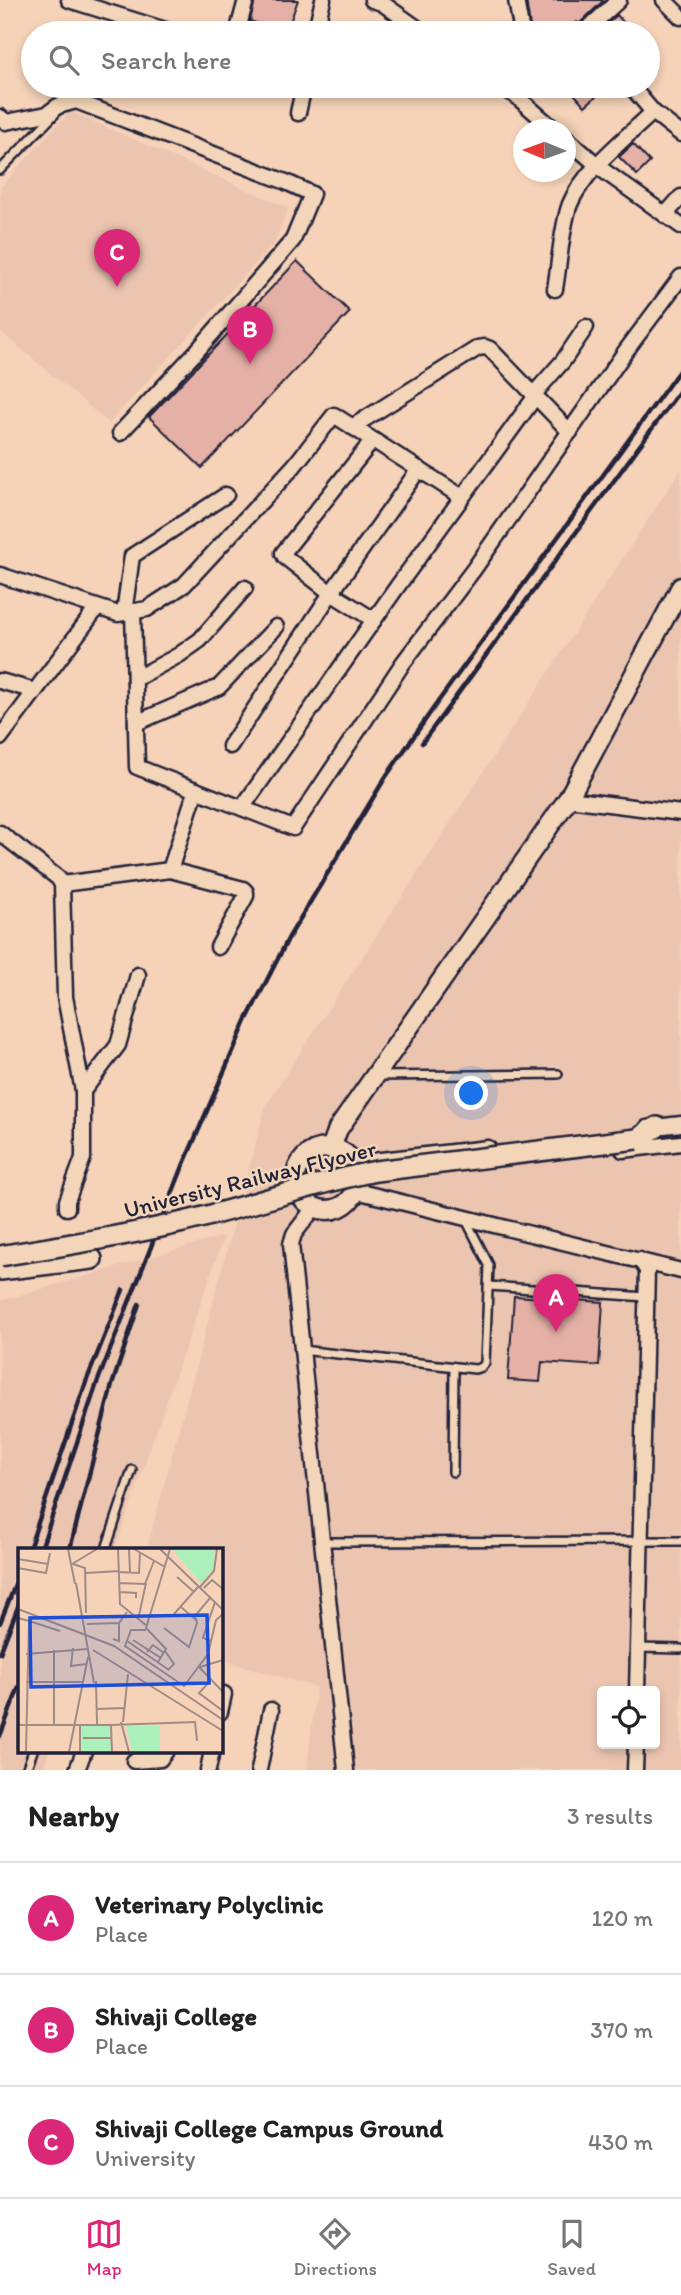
<!DOCTYPE html>
<html lang="en">
<head>
<meta charset="utf-8">
<style>
	body { margin:0; font-family:Itim,sans-serif; background:#f2f2f2; color:#222 }
	.controls { position:absolute; right:21px; bottom:21px; display:grid; overflow:hidden; border-radius:7px; box-shadow:0 4px 10px #0003 }
	.controls button { width:63px; height:63px; display:grid; place-items:center; padding:0; border:0; border-bottom:2px solid #e0e0e0; background:#fff; color:#222; font:35px sans-serif }
	.compass { position:absolute; left:513px; top:119px; width:63px; height:63px; border-radius:50%; background:#fff; box-shadow:0 4px 10px #0003; rotate:271deg }
	.you { position:absolute; left:472px; top:1094px; width:24px; height:24px; margin:-18px; border:5px solid #fff; border-radius:50%; background:#1a73e8; box-shadow:0 0 0 10px #1a73e833 }
	.badge { display:grid; place-items:center; width:46px; height:46px; border-radius:50%; background:#db2777; color:#fff; font-size:23px; font-weight:700 }
	.pin { position:absolute; translate:-50% -58px; filter:drop-shadow(0 2px 4px #0008) }
	.pin::after { content:''; position:absolute; top:37px; width:24px; height:21px; background:inherit; clip-path:polygon(0 0,100% 0,50% 100%) }
	.list { margin:0; padding:0; list-style:none }
	h2 { display:flex; justify-content:space-between; align-items:center; height:91px; margin:0; padding:0 28px; font-size:30px }
	h2 small { font-size:23px; font-weight:400; color:#767676 }
	.list li { display:grid; grid-template-columns:46px 1fr auto; gap:21px; align-items:center; box-sizing:border-box; height:112px; padding:0 28px; border-top:2px solid #e0e0e0 }
	.list b { display:block; font-size:26px; white-space:nowrap }
	.list p { margin:0; font-size:23px; white-space:nowrap; color:#767676 }
	.list em { font-size:23px; font-style:normal; color:#767676 }
	.icon { flex:none; width:38px; height:38px; fill:none; stroke:currentColor; stroke-width:2; stroke-linecap:round; stroke-linejoin:round }
	.map { position:relative; flex:none; width:681px; height:1770px; overflow:hidden }
	.search { position:absolute; background:#fff; box-shadow:0 4px 10px #0003; left:21px; right:21px; top:21px; height:77px; display:flex; align-items:center; gap:18px; box-sizing:border-box; padding:0 24px; border-radius:38px; color:#767676; font-size:26px }
	.sheet { height:427px; background:#fff }
	nav { display:flex; justify-content:space-around; align-items:center; box-sizing:border-box; height:98px; border-top:2px solid #e0e0e0; background:#fff; font-size:19px; color:#767676 }
	nav a { display:grid; justify-items:center; gap:4px }
	nav .on { color:#db2777 }
	.map>svg:first-child { display:block }
	.built { fill:#ecc5b1; fill-rule:evenodd }
	.building { fill:#e5b1a7; stroke:#22223b; stroke-width:2 }
	.lines { fill:none; stroke-linecap:round; stroke-linejoin:round }
	.service-casing { stroke:#22223b; stroke-width:12 }
	.minor-casing { stroke:#22223b; stroke-width:19 }
	.tertiary-casing { stroke:#22223b; stroke-width:23 }
	.secondary-casing { stroke:#22223b; stroke-width:24 }
	.service { stroke:#f3d6b9; stroke-width:7 }
	.minor { stroke:#f3d6b9; stroke-width:14 }
	.tertiary { stroke:#f3d6b9; stroke-width:18 }
	.secondary { stroke:#f3d6b9; stroke-width:19 }
	.rail { stroke:#22223b; stroke-width:4.5 }
	.secondary-bridge-casing { stroke:#22223b; stroke-width:24; stroke-linecap:butt }
	.secondary-bridge { stroke:#f3d6b9; stroke-width:19 }
	.labels { text-anchor:middle; dominant-baseline:central; stroke-width:5; stroke-linejoin:round; paint-order:stroke }
	.street-label { font-size:23px; fill:#22223b; stroke:#f3d6b9 }
	.inset-road { fill:none; stroke:#a18c86; stroke-width:2 }
	.view { fill:#1d4ed8; fill-opacity:0.15; stroke:#1d4ed8; stroke-width:3.5 }
	.inset-edge { fill:none; stroke:#22223b; stroke-width:3.5 }
</style>
</head>
<body>
<div class="map">
<svg width="681" height="1770" viewBox="0 0 681 1770">
	<rect width="100%" height="100%" fill="#f5d2b8"/>
	<filter id="ink" filterUnits="userSpaceOnUse"><feTurbulence type="fractalNoise" baseFrequency=".0143" numOctaves="2"/><feDisplacementMap in="SourceGraphic" scale="14" xChannelSelector="R" yChannelSelector="G"/><feConvolveMatrix kernelMatrix="1 2 1 2 8 2 1 2 1" color-interpolation-filters="sRGB"/></filter>
	<g filter="url(#ink)">
		<g class="built">
			<path d="M70,111L288,208L275,242L109,423L0,331V188Z"/>
			<path d="M681,469V1770H307L316,1687L221,1660L220,1549H147L266,1105ZM602,1691H655V1744H602Z"/>
			<path d="M224,1236L115,1549H19V1751H49L43,1770H0V1301Z"/>
		</g>
		<g class="building">
			<path d="M255,0H298L286,33L250,21Z"/>
			<path d="M526,0H602L603,1L579,24L577,22L563,33H531Z"/>
			<path d="M617,15L633,33H597Z"/>
			<path d="M567,86H608L585,106Z"/>
			<path d="M633,144L650,162L637,175L619,157Z"/>
			<path d="M297,261L350,312L202,468L149,417Z"/>
			<path d="M514,1296L603,1302L599,1366L542,1362L540,1382L508,1380Z"/>
		</g>
		<g class="lines">
			<defs>
				<g id="service">
					<path d="M0,170L55,114"/>
					<path d="M377,1076L558,1074"/>
					<path d="M489,1286L646,1297"/>
					<path d="M301,1350L475,1369L482,1367L485,1363L489,1265L465,1218"/>
					<path d="M453,1472L454,1367"/>
					<path d="M322,1542L681,1541"/>
					<path d="M106,1549L132,1470"/>
					<path d="M638,1648L681,1649"/>
					<path d="M26,1770L33,1751"/>
				</g>
				<g id="minor">
					<path d="M69,0L175,33"/>
					<path d="M372,0L382,3L424,33"/>
					<path d="M516,0L522,33"/>
					<path d="M664,0L681,17"/>
					<path d="M237,33L246,0"/>
					<path d="M315,33L323,0"/>
					<path d="M583,33L619,0"/>
					<path d="M499,86L516,96L555,130"/>
					<path d="M631,86L653,112L681,134"/>
					<path d="M516,96L527,86"/>
					<path d="M298,113L304,86"/>
					<path d="M0,117L6,122L47,114L58,106L76,101L286,182L312,194L293,240L197,351L120,433"/>
					<path d="M566,138L604,171L681,226"/>
					<path d="M665,215L681,197"/>
					<path d="M555,289C559,266 562,224 570,204C584,170 627,137 653,112"/>
					<path d="M533,395L563,361L586,327"/>
					<path d="M352,427L478,348L485,347L490,349L570,432"/>
					<path d="M373,440L283,553L285,557L331,593L374,620"/>
					<path d="M0,575L118,614L147,609L184,585L294,466L334,415L462,497"/>
					<path d="M133,611L137,767L293,828L403,663L474,569L625,352L681,277"/>
					<path d="M124,613L132,556L226,495"/>
					<path d="M135,679L179,655L200,640L245,588"/>
					<path d="M0,681L35,691"/>
					<path d="M136,723L219,687L276,627"/>
					<path d="M0,738L97,608"/>
					<path d="M230,746L331,593L419,469"/>
					<path d="M568,799L681,813"/>
					<path d="M242,808L397,587L535,397"/>
					<path d="M0,833L58,878L62,884L65,997L83,1091V1158L67,1201V1208"/>
					<path d="M170,870L196,790"/>
					<path d="M62,884L170,870L243,889L246,892V896L218,947"/>
					<path d="M83,1091L118,1045L138,975"/>
					<path d="M647,1128L681,1124"/>
					<path d="M623,1150L681,1143"/>
					<path d="M354,1163L488,1148"/>
					<path d="M356,1191L681,1271"/>
					<path d="M314,1208L294,1234L291,1244L346,1770"/>
					<path d="M637,1691L647,1270L640,1260"/>
					<path d="M220,1712L224,1694"/>
					<path d="M134,1761L160,1759L166,1751"/>
					<path d="M77,1770L84,1751"/>
					<path d="M208,1770L212,1751"/>
					<path d="M259,1770L271,1710"/>
					<path d="M635,1770L636,1744"/>
				</g>
				<g id="tertiary">
					<circle cx="327" cy="1179" r="31"/>
					<path d="M331,1148L338,1129L568,799L681,587"/>
				</g>
				<g id="secondary">
					<path d="M637,1139L657,1127"/>
					<path d="M0,1270L92,1259"/>
				</g>
			</defs>
			<use href="#service" class="service-casing"/>
			<use href="#minor" class="minor-casing"/>
			<use href="#tertiary" class="tertiary-casing"/>
			<use href="#secondary" class="secondary-casing"/>
			<use href="#service" class="service"/>
			<use href="#minor" class="minor"/>
			<use href="#tertiary" class="tertiary"/>
			<use href="#secondary" class="secondary"/>
			<g class="rail">
				<path d="M422,743L681,389"/>
				<path d="M29,1549L86,1382L123,1290"/>
				<path d="M41,1549L97,1383L183,1166L246,1021L289,937L385,778L437,703L681,368"/>
				<path d="M70,1549L112,1385L139,1304"/>
				<path d="M0,1623L19,1575"/>
				<path d="M0,1653L19,1604"/>
				<path d="M0,1736L19,1687"/>
			</g>
			<defs>
				<path id="secondary-bridge" d="M0,1256C60,1246 120,1237 179,1223C245,1208 309,1184 376,1171L637,1139"/>
			</defs>
			<use href="#secondary-bridge" class="secondary-bridge-casing"/>
			<use href="#secondary-bridge" class="secondary-bridge"/>
		</g>
	</g>
	<g class="labels">
		<g class="street-label">
			<text transform="translate(250 1179) rotate(-14)">University Railway Flyover</text>
		</g>
	</g>
	<g transform="translate(18 1548)">
		<rect width="205" height="205" fill="#f5d2b8"/>
		<path d="M154,1H196L197,19L183,35ZM92,177L93,204H64V178ZM108,178H142V203H114Z" fill="#abf0bb"/>
		<path class="inset-road" d="M50,1L57,36M100,1L102,56L129,78M111,1L112,25M116,1L147,19M142,1L205,62M0,11L30,16M54,16L79,1M55,16L67,20L68,65M0,20L28,25L32,5M101,24L121,25L122,4M68,25L101,23M159,29L176,44M58,35L76,135M101,35L127,36L136,13M182,39L196,23L199,1M186,40L194,32L205,41M102,44L118,45V50M163,59L179,73M0,61L96,98L205,172M156,66L180,39M0,70L11,73L8,204M120,72L128,35M11,73L42,83M69,76L101,75L109,64M146,80L171,99L179,75L177,68L192,50M128,82H113L107,98L166,138L190,106L198,72L205,66M95,91L101,93V75M115,92L143,110M109,93L151,122M193,93L185,90L197,54M55,100L53,118L68,116M36,102V176M75,102L205,183M147,103L156,116L150,122M129,104L135,97L146,105M8,106L69,101M140,114L148,101L128,80L152,1M181,119L205,144M182,119L205,112M193,132L181,145L205,163M78,133L79,176M8,134H64M79,161L107,160M103,174L111,204M105,174L110,126M0,177H93L94,204M93,177L177,174L179,193M65,190H93M51,204L70,109M62,204V176"/>
		<path class="view" d="M189,67L191,135L13,139L12,70Z"/>
		<rect width="205" height="205" class="inset-edge"/>
	</g>
</svg>
<div class="controls">
<button><svg class="icon" aria-label="locate" viewBox="0 0 24 24"><circle cx="12" cy="12" r="6"/><path d="M12 2v4M12 18v4M2 12h4M18 12h4"/></svg></button>
</div>
<svg class="compass" viewBox="-18 -18 36 36"><path d="M0-13l5 13h-10z" fill="#e53935"/><path d="M0 13l5-13h-10z" fill="#767676"/></svg>
<div class="you"></div>
<div class="pin badge" style="left:556px;top:1332px">A</div>
<div class="pin badge" style="left:250px;top:364px">B</div>
<div class="pin badge" style="left:117px;top:287px">C</div>
<div class="search"><svg class="icon" aria-label="search" viewBox="0 0 24 24"><circle cx="10" cy="10" r="6"/><path d="M15 15l6 6"/></svg>Search here</div>
</div>
<section class="sheet">
<h2>Nearby<small>3 results</small></h2>
<ul class="list">
<li><span class="badge">A</span><div><b>Veterinary Polyclinic</b><p>Place</p></div><em>120 m</em></li>
<li><span class="badge">B</span><div><b>Shivaji College</b><p>Place</p></div><em>370 m</em></li>
<li><span class="badge">C</span><div><b>Shivaji College Campus Ground</b><p>University</p></div><em>430 m</em></li>
</ul>
</section>
<nav>
<a class="on"><svg class="icon" aria-label="map" viewBox="0 0 24 24"><path d="M3 6l6-2 6 2 6-2v14l-6 2-6-2-6 2zM9 4v14M15 6v14"/></svg>Map</a>
<a><svg class="icon" aria-label="directions" viewBox="0 0 24 24"><path d="M12 3l9 9-9 9-9-9zM9 14v-3h6M13 9l2 2-2 2"/></svg>Directions</a>
<a><svg class="icon" aria-label="saved" viewBox="0 0 24 24"><path d="M7 4h10v16l-5-4-5 4z"/></svg>Saved</a>
</nav>
</body>
</html>
